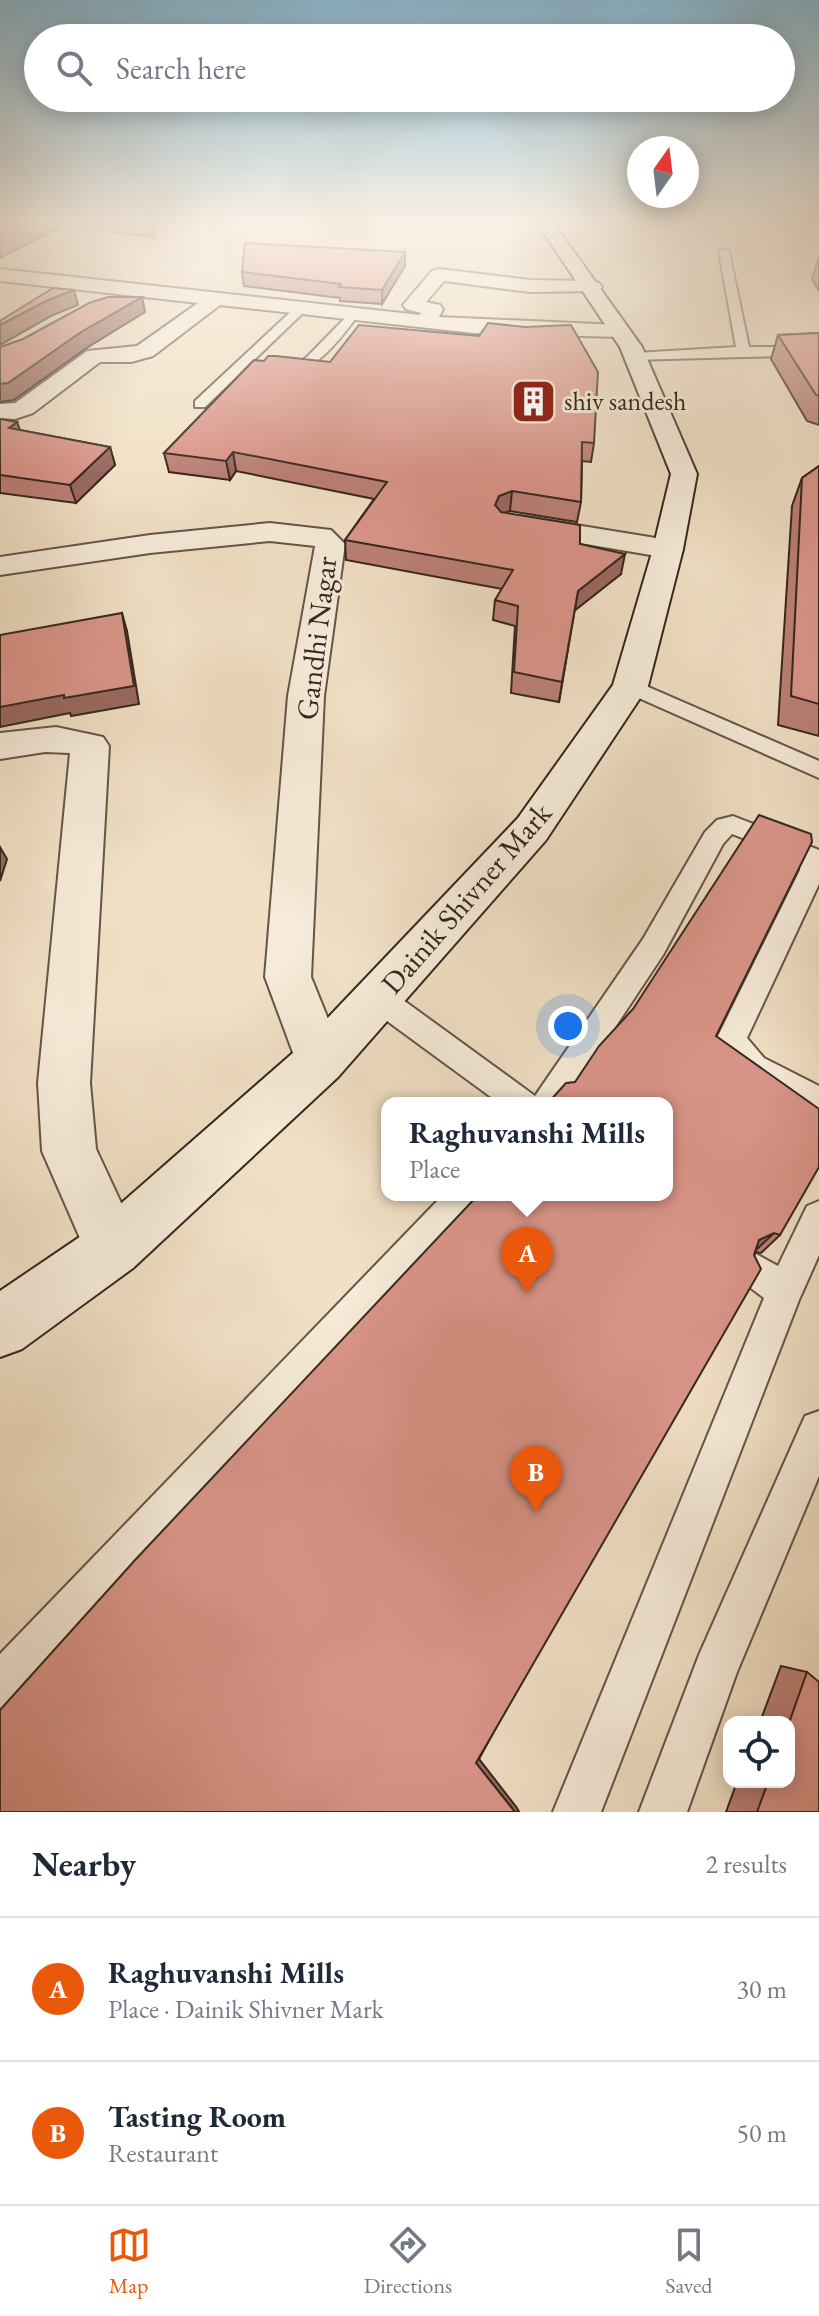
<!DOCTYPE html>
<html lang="en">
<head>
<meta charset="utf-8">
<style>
	body { margin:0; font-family:"EB Garamond",serif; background:#f6f6f7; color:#1f2937 }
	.controls { position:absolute; right:24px; bottom:24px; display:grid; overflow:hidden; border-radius:16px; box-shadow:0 4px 20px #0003 }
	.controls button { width:72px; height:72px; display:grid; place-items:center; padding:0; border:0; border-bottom:2px solid #e0e1e3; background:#fff; color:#1f2937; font:40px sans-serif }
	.compass { position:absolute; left:627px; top:136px; width:72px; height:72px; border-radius:50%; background:#fff; box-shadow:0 4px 20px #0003; rotate:14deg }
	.you { position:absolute; left:568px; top:1026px; width:28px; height:28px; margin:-20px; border:6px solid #fff; border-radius:50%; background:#1a73e8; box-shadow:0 0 0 12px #1a73e833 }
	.badge { display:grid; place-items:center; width:52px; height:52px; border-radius:50%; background:#ea580c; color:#fff; font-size:26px; font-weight:700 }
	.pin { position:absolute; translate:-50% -66px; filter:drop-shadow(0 2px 4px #0008) }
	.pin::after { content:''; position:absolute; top:42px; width:28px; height:24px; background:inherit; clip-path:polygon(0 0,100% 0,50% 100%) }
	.popup { position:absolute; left:381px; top:1097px; width:292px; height:104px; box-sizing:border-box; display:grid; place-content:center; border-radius:16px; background:#fff; filter:drop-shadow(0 2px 6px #0005); font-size:26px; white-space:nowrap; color:#747a83 }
	.popup b { font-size:30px; color:#1f2937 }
	.popup::after { content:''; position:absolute; left:50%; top:100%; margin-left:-16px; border:16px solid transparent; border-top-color:#fff }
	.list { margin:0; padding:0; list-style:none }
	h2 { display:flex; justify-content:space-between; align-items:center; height:104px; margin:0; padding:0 32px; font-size:34px }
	h2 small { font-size:26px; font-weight:400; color:#747a83 }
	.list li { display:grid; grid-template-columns:52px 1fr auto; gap:24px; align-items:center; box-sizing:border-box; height:144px; padding:0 32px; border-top:2px solid #e0e1e3 }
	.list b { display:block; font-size:30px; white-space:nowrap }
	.list p { margin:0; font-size:26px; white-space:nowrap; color:#747a83 }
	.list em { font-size:26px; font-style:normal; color:#747a83 }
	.icon { flex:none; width:44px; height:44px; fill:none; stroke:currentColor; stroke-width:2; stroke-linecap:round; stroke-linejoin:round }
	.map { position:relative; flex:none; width:819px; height:1812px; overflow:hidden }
	.search { position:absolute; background:#fff; box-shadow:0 4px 20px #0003; left:24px; right:24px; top:24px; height:88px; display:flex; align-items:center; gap:20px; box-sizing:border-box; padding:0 28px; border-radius:44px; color:#747a83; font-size:30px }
	.sheet { height:392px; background:#fff }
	nav { display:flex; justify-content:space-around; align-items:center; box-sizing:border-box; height:112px; border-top:2px solid #e0e1e3; background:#fff; font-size:22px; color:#747a83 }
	nav a { display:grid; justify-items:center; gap:4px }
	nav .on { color:#ea580c }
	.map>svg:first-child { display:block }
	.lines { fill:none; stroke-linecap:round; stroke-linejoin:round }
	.service-casing { stroke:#655448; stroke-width:4 }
	.minor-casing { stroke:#655448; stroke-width:4 }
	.secondary-casing { stroke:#36261f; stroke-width:4 }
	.service { fill:#f6ebd9; fill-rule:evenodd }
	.minor { fill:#f6ebd9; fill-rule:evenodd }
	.secondary { fill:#f6ebd9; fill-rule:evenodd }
	.wall { fill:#bb8076; stroke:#36261f; stroke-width:2 }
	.shaded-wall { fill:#996860; stroke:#36261f; stroke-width:2 }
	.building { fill:#da9589; stroke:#36261f; stroke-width:2 }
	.labels { text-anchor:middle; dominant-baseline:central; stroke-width:6; stroke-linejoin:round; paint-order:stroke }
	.far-poi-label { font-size:26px; fill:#36261f; stroke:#f6ebd9; text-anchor:start }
	.street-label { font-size:30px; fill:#36261f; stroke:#f6ebd9 }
</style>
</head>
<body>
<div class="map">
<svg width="819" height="1812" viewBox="0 0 819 1812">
	<rect width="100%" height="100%" fill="#f1e0c5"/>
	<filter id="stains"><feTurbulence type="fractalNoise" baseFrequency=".0025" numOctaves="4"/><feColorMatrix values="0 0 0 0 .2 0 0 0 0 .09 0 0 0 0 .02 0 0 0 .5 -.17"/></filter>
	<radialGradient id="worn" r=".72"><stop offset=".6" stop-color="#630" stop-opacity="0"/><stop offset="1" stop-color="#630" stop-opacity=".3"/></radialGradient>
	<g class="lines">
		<defs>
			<g id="service">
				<path d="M724,249L729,252L749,347H819V355L631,360V354L636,353L736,347L719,252Z"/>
				<path d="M298,305L308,308L205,407H195V401Z"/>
				<path d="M353,310L359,314C338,341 314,378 275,372V366L300,362L308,356Z"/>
				<path d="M630,679L819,761V778L623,691L620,686Z"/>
				<path d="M733,816L819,850V884L747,1038L764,1058L819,1086V1115C780,1100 730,1081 717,1038L800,870L798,860L732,834L723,844L663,955L565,1103H499L368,1007L364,998L368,989L378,986L388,989L535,1096L643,939L705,832L717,820Z"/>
				<path d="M443,1195H481L477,1207L361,1335L16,1702L0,1708V1654Z"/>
				<path d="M819,1201V1255L799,1300L601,1812H553L764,1298L744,1283L739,1271L744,1259L756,1254L778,1266L807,1206Z"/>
				<path d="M819,1411V1476L737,1672L687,1812H639L699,1655L805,1416Z"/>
			</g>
			<g id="minor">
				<path d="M0,269L420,315L421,313L406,309L403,305L432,271L439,269L530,280L592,281L599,283L602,287L599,291L530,292L444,281L426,302L440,305L443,309L439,317L619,325L629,331L619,337L473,333L220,305L153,356L131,362H100L33,413L15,419L0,418V404L15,403L87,351L137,346L198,303L0,281Z"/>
				<path d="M520,516L668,540L679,543L683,549L679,555L668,558L510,531L506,525L510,519Z"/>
				<path d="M270,523L331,530L345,544L324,696L311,977L345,1061L338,1077L320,1084L302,1077L265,977L288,696L315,546L270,541L150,553L0,575V557L150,535Z"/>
				<path d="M56,727L103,737L109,746L90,1083L96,1149L142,1248L133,1268L113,1277L93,1268L42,1151L38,1083L70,753L45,752L0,759V733Z"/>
			</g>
			<path id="secondary" d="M536,221H552L642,347L697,474L683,549L648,686L546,840L338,1077L133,1268L22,1349L0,1357V1291L93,1228L302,1045L518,818L613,685L653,549L671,474L620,347Z"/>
		</defs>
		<use href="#service" class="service-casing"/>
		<use href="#minor" class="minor-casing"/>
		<use href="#secondary" class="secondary-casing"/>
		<use href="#service" class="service"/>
		<use href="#minor" class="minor"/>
		<use href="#secondary" class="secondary"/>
	</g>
	<g class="wall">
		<path d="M0,221H154V237L62,226L0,258Z"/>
		<path d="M405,252V266L382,304L340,301V298L244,286L242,272Z"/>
		<path d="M819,256V291L812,279Z"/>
		<path d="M819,333V425L807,421L771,359L778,335Z"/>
		<path d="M254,360L594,443L591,462L582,461L581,502L577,522L510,511L505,513L580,544L621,574L574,611L559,702L511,693L515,626L493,620L495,600L502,589L346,560L345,540L374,499L236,471L230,480L169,472L164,453Z"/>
		<path d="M0,419L17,422L20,430L110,447L115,465L76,503L0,493Z"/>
		<path d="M819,466V736L778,725L792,506L802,478Z"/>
		<path d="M716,1036L780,1235L761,1253L756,1252L479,1759L519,1812H0L478,1195L575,1082Z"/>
		<path d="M781,1666L807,1672L819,1812H726L737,1782H789V1722H760Z"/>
	</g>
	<g class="shaded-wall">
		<path d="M26,221H61L62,226L0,258V233Z"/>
		<path d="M151,221H154V237Z"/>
		<path d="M405,252V266L382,304V290Z"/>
		<path d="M74,290L78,305L53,315L0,345V325L48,300Z"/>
		<path d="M142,297L145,312L85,349L14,400L0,402V384L81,332Z"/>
		<path d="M17,422L23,440L9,428Z"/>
		<path d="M110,447L115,465L76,503L70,485Z"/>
		<path d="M233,452L236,471L230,480L226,461Z"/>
		<path d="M512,491L510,511L498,515L495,505L499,496Z"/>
		<path d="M625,554L621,574L574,611L559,702L578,591Z"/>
		<path d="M122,613L127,631L139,704L71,716L70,713L0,727V707Z"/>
		<path d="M0,847L7,859L0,881Z"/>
		<path d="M774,1233L755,1251L759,1240Z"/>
		<path d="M472,1750L517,1808L519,1812H515L476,1763Z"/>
	</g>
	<g class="building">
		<path d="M0,221H26L0,233Z"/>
		<path d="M245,243L405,252L382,290L339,287L341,284L242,272Z"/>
		<path d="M53,288L74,290L48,300L0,325V321Z"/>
		<path d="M108,297H142L81,332L8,383L0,384V347L23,339L89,303Z"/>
		<path d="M488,323L525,327L571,325L598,372L594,443L582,442L581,502L512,491L499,496L495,505L501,512L580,525V544L625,554L578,591L562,682L514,672L518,606L495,600L513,570L345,540L387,482L233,452L226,461L164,453L254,360L264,361L268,356H276L330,362L359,325L479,336Z"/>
		<path d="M819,333V396L816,395L778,335Z"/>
		<path d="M0,419L17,422L9,428L110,447L70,485L0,475Z"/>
		<path d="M819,466V704L791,696L802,478Z"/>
		<path d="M122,613L134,686L64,698V695L0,707V635Z"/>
		<path d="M759,815L811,834L812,842L716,1036L819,1109V1167L780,1235L774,1233L759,1240L754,1255L761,1269L476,1763L515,1812H0V1710L136,1559L478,1195H667V1103H548L566,1083L575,1082L599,1046L633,1009Z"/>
		<path d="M807,1672L819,1682V1812H757L768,1782H789V1723Z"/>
	</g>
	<linearGradient id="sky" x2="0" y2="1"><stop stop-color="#89b8d1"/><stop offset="0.47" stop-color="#f9f1e5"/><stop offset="1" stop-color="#f9f1e5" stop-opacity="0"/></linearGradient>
	<rect width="819" height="475" fill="url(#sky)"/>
	<defs>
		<symbol id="building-square" viewBox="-11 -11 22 22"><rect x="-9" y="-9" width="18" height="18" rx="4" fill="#8f2418" stroke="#f6ebd9"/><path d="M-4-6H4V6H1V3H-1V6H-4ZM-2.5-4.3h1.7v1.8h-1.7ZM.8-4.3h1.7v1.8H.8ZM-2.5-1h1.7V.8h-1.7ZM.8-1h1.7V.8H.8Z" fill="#fff"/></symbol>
	</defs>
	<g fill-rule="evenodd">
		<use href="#building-square" x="508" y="376" width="51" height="51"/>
	</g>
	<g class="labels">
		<g class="far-poi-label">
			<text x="564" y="401">shiv sandesh</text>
		</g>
		<g class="street-label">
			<text transform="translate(316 638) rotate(-83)">Gandhi Nagar</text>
			<text transform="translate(466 898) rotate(-49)">Dainik Shivner Mark</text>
		</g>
	</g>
	<rect width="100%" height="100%" filter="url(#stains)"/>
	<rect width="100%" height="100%" fill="url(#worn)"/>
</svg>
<div class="controls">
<button><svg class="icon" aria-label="locate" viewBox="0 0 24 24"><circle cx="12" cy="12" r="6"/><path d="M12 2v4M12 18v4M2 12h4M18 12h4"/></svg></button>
</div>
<svg class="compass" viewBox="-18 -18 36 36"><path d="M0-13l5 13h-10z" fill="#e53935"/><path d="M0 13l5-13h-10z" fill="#747a83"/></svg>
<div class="you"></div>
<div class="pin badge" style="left:527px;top:1293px">A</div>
<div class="popup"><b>Raghuvanshi Mills</b>Place</div>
<div class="pin badge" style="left:536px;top:1512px">B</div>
<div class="search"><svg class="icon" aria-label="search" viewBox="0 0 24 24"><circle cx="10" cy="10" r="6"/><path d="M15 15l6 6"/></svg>Search here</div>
</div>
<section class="sheet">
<h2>Nearby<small>2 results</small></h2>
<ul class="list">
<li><span class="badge">A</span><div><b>Raghuvanshi Mills</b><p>Place · Dainik Shivner Mark</p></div><em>30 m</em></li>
<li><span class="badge">B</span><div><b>Tasting Room</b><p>Restaurant</p></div><em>50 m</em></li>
</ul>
</section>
<nav>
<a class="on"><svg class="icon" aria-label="map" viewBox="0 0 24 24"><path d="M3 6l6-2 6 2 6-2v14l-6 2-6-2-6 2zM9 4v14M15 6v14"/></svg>Map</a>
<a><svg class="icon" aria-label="directions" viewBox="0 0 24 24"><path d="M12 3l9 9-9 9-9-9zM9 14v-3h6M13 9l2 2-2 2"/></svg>Directions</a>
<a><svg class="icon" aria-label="saved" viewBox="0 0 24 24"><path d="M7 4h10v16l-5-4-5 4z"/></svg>Saved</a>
</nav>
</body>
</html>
